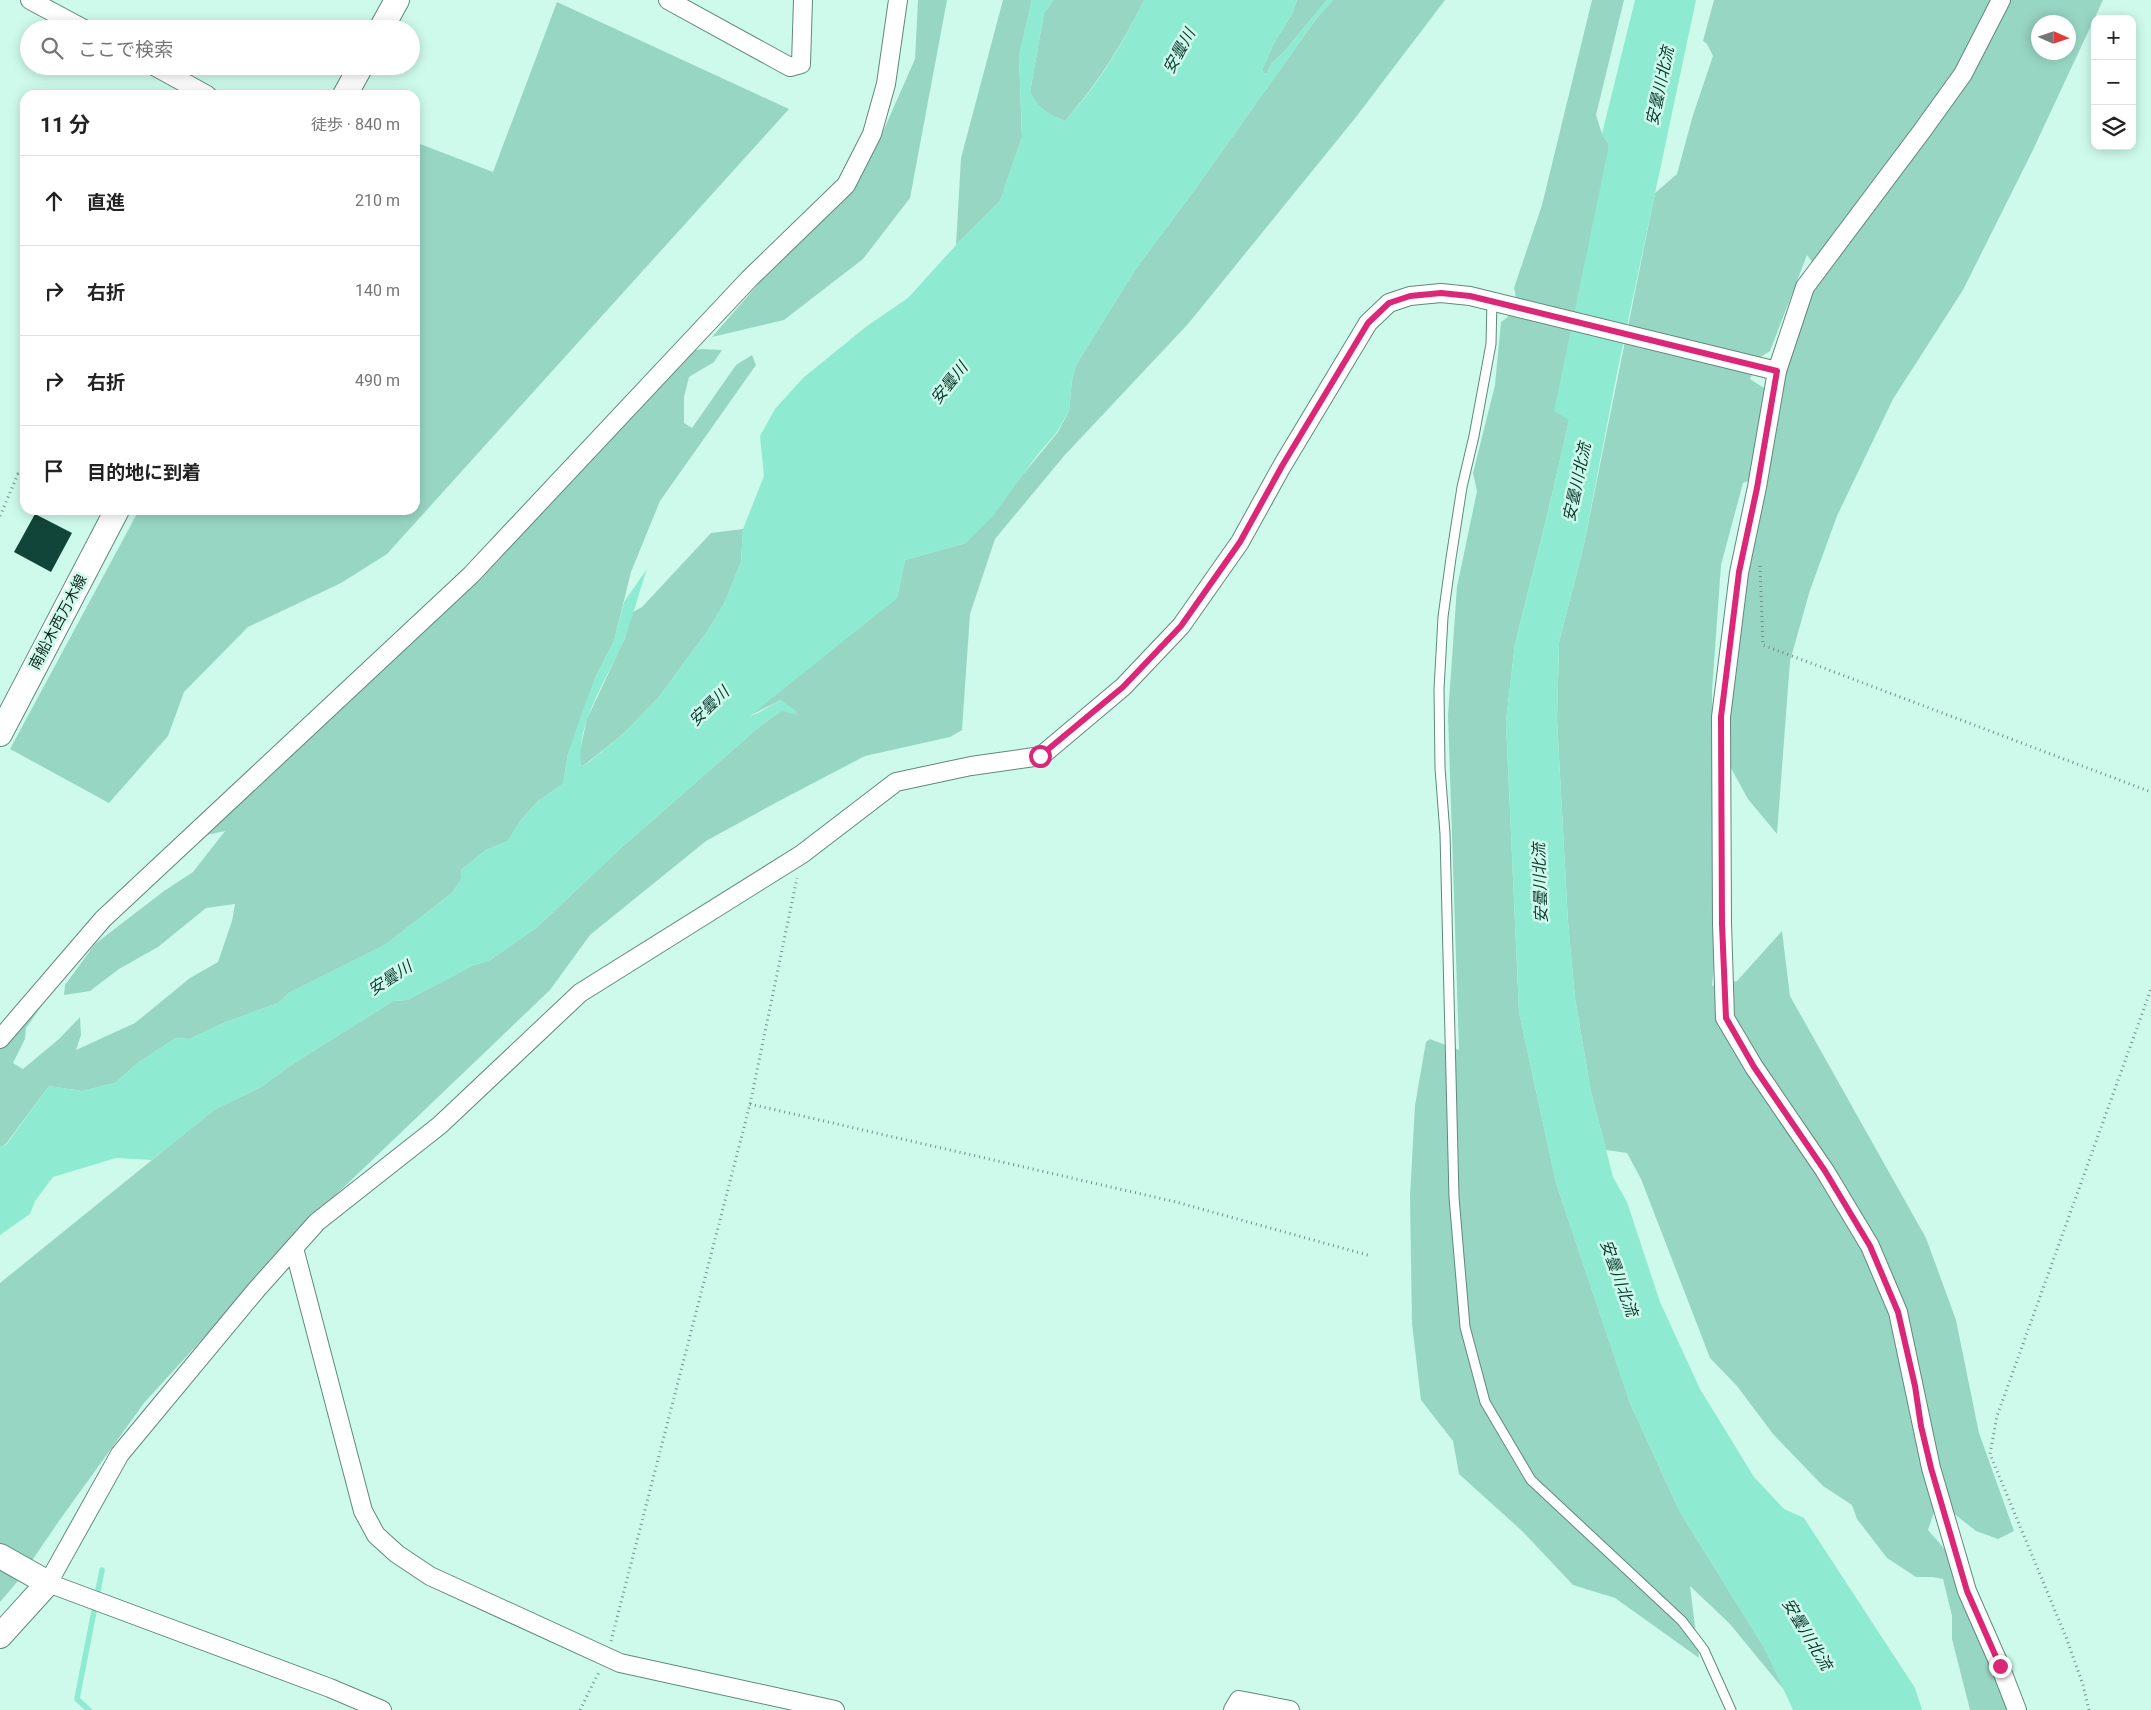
<!DOCTYPE html>
<html lang="ja">
<head>
<meta charset="utf-8">
<style>
	body { margin:0; font-family:Roboto,"Noto Sans JP",sans-serif; background:#f2f2f2; color:#222 }
	.controls { position:absolute; right:15px; top:15px; display:grid; overflow:hidden; border-radius:10px; box-shadow:0 2px 12px #0003 }
	.controls button { width:45px; height:45px; display:grid; place-items:center; padding:0; border:0; border-bottom:1px solid #e0e0e0; background:#fff; color:#222; font:25px sans-serif }
	.compass { position:absolute; left:2031px; top:15px; width:45px; height:45px; border-radius:50%; background:#fff; box-shadow:0 2px 12px #0003; rotate:93deg }
	.stop { position:absolute; width:15px; height:15px; margin:-11px; border:4px solid #db2777; border-radius:50%; background:#fff }
	.stop.end { background:#db2777; border-color:#fff; box-shadow:0 1px 5px #0008 }
	.list { margin:0; padding:0; list-style:none }
	h2 { display:flex; justify-content:space-between; align-items:center; height:65px; margin:0; padding:0 20px; font-size:21px }
	h2 small { font-size:16px; font-weight:400; color:#767676 }
	.list li { display:grid; grid-template-columns:32px 1fr auto; gap:15px; align-items:center; box-sizing:border-box; height:90px; padding:0 20px; border-top:1px solid #e0e0e0 }
	.list b { display:block; font-size:19px; white-space:nowrap }
	.list em { font-size:16px; font-style:normal; color:#767676 }
	.icon { flex:none; width:28px; height:28px; fill:none; stroke:currentColor; stroke-width:2; stroke-linecap:round; stroke-linejoin:round }
	.map { position:relative; flex:none; width:2151px; height:1710px; overflow:hidden }
	.search { position:absolute; background:#fff; box-shadow:0 2px 12px #0003; left:20px; top:20px; width:400px; height:55px; display:flex; align-items:center; gap:12px; box-sizing:border-box; padding:0 18px; border-radius:28px; color:#767676; font-size:19px }
	.panel { position:absolute; background:#fff; box-shadow:0 2px 12px #0003; left:20px; top:90px; width:400px; height:425px; border-radius:15px }
	.map>svg:first-child { display:block }
	.green { fill:#98d6c4; fill-rule:evenodd }
	.water { fill:#8eead0 }
	.lines { fill:none; stroke-linecap:round; stroke-linejoin:round }
	.stream { stroke:#8eead0; stroke-width:5.5 }
	.building { fill:#124539 }
	.service-casing { stroke:#60897d; stroke-width:11 }
	.minor-casing { stroke:#60897d; stroke-width:20 }
	.secondary-casing { stroke:#60897d; stroke-width:26 }
	.path { stroke:#729187; stroke-width:3; stroke-dasharray:1 4; stroke-linecap:butt }
	.service { stroke:#fff; stroke-width:9 }
	.minor { stroke:#fff; stroke-width:18 }
	.secondary { stroke:#fff; stroke-width:24 }
	.route { stroke:#db2777; stroke-width:6 }
	.labels { text-anchor:middle; dominant-baseline:central; stroke-width:5; stroke-linejoin:round; paint-order:stroke }
	.street-label { font-size:15px; fill:#13241f; stroke:#cefaec }
	.water-label { font-size:16px; font-style:italic; fill:#0c382e; stroke:#cefaec }
</style>
</head>
<body>
<div class="map">
<svg width="2151" height="1710" viewBox="0 0 2151 1710">
	<rect width="100%" height="100%" fill="#cefaec"/>
	<g class="green">
		<path d="M918,0H947L910,198L863,259L784,320L712,337L874,152L915,59Z"/>
		<path d="M1003,0H1032L1019,56L1022,137L1000,201L956,245L961,158Z"/>
		<path d="M1054,0H1144C1123,44 1097,84 1065,121C1049,115 1038,109 1030,92L1044,13Z"/>
		<path d="M1297,0H1327L1284,52L1271,64L1266,75L1262,70L1274,43L1292,14Z"/>
		<path d="M1333,0H1445L1356,117L1188,324L1064,456L995,539L970,614L962,730L950,737L865,756L779,801L706,841L590,935L550,990L320,1210L144,1403L59,1521L18,1581L0,1602V1283L215,1109L261,1087L294,1063L393,1001L407,1000L472,966L490,960L536,928L622,847L760,726L781,711V700L749,716L763,703L897,598L905,560L966,543L1058,432L1069,411L1072,380L1076,365L1135,270L1193,192L1316,19Z"/>
		<path d="M1592,0H1624L1596,115L1602,134L1609,145L1569,420L1548,512L1515,644L1506,721L1519,1012L1556,1183L1630,1403L1680,1512L1765,1649L1785,1691L1730,1624L1690,1586L1699,1658L1615,1598L1573,1585L1522,1531L1459,1474L1453,1441L1421,1400L1412,1324L1410,1196L1415,1105L1426,1042L1430,1039L1459,1050L1448,715L1457,587L1477,491L1473,473L1495,385L1501,322C1514,314 1518,302 1514,288L1542,205Z"/>
		<path d="M1714,0H2103L2032,152L1963,290L1893,399L1837,516L1810,590L1790,661L1777,834L1748,799L1726,759L1735,644L1765,474L1743,483L1721,565L1712,691L1715,957L1712,986L1737,981L1782,931L1790,996L1926,1238L1956,1320L1979,1433L2014,1531L1998,1539L1976,1531L1952,1512H1934L1928,1530L1950,1555L2010,1710H1970L1952,1639V1616L1943,1579L1933,1577H1916L1887,1558L1857,1519L1852,1505L1823,1486L1773,1434L1737,1386L1710,1358L1641,1179L1627,1153L1606,1150L1591,1092L1575,998L1568,922L1557,720L1559,642L1583,549L1655,193L1677,174L1693,115L1713,56L1707,44L1703,41ZM2038,22H2068V52H2038ZM1807,255L1815,266L1775,395L1750,379L1759,358L1770,351ZM1869,1260L1893,1282L1915,1348H1901L1891,1310Z"/>
		<path d="M557,2L789,109L387,554L341,583L248,627L184,692L168,736L109,803L10,749L139,510H415V142L493,172Z"/>
		<path d="M701,349L722,350L714,362L689,377L684,397V423L692,428L736,365L752,355L756,365L660,501L631,572L614,641L596,676L568,754L563,784L538,801L521,820L508,841L486,850L461,870L462,878L452,893L385,945L289,993L278,1003L226,1022L189,1039L176,1038L139,1062L115,1083L82,1091L49,1086L5,1145L0,1147V1035L55,987L26,1028L25,1039L13,1063L23,1069L59,1039L80,1017L81,1035L76,1050L135,1023L190,978L218,962L232,921L235,904L206,908L158,947L119,969L90,991L64,995L65,985L95,944L164,891L193,872L225,831L207,835L183,856L465,574L664,357Z"/>
		<path d="M743,529L741,562L724,604L706,633L659,697L623,734L587,763L581,766L579,755L587,719L624,640L633,612L642,607L711,533Z"/>
	</g>
	<g class="water">
		<path d="M1032,0H1054L1044,13L1030,92C1038,108 1049,115 1065,121C1098,85 1123,44 1144,0H1297L1292,14L1274,43L1262,70L1266,75L1271,64L1284,52L1327,0H1333L1316,19L1193,192L1135,270L1076,365L1072,380L1069,411L1057,432L1038,454L993,516L966,543L905,560L897,598L750,716L758,713L781,700L795,710L798,715L781,711L760,726L622,847L536,928L490,960L472,966L407,1000L393,1001L294,1063L261,1087L215,1109L152,1160L116,1158L53,1177L35,1201L30,1214L0,1235V1147L6,1145L49,1086L82,1091L115,1083L139,1062L176,1038L189,1039L226,1022L278,1003L289,993L385,945L452,893L462,878L461,870L486,850L508,841L521,820L538,801L563,784L568,754L581,715L596,676L614,641L624,602L647,569C639,592 633,617 624,639C609,677 575,723 581,766L588,763L623,734L659,697L706,633L724,604L741,562L743,529L764,476L760,436L775,409L803,378L867,326L908,298L956,245L1000,201L1022,137L1019,56Z"/>
		<path d="M1635,0H1696L1618,368L1583,549L1559,642L1557,720L1568,922L1575,998L1591,1092L1613,1177L1627,1202L1660,1302L1700,1389L1754,1477L1784,1509L1804,1518L1915,1688L1922,1710H1793L1765,1649L1680,1512L1630,1403L1556,1183L1519,1012L1506,721L1515,644L1548,512L1569,420L1554,411L1609,145L1602,134Z"/>
	</g>
	<g class="lines">
		<path class="stream" d="M89,1710L77,1699L102,1570"/>
	</g>
	<path class="building" d="M35,514L72,533L51,572L14,552Z"/>
	<g class="lines">
		<defs>
			<path id="service" d="M1492,300L1491,344L1474,436L1462,487L1451,558L1443,617L1439,689L1440,768L1445,834L1454,1197L1465,1327L1485,1402L1531,1480L1682,1621L1704,1650L1731,1710"/>
			<g id="minor">
				<path d="M30,0L84,29"/>
				<path d="M668,0L790,67L801,64L803,0"/>
				<path d="M2001,0L1963,74L1922,131L1805,287L1777,371L1757,487L1739,573L1721,717L1722,923L1725,1018L1754,1067L1825,1171L1870,1246L1898,1312L1931,1468L1967,1591L2000,1666L2017,1710"/>
				<path d="M154,66L207,95"/>
				<path d="M0,1039L103,919L471,575L749,279L846,185L872,134L886,84L898,0"/>
				<path d="M294,1248L363,1511L376,1535L397,1554L430,1576L620,1663L835,1710"/>
				<path d="M382,1710L330,1688L48,1583L120,1454L257,1289L317,1222L440,1125L580,993L802,854L896,782L971,766L1041,756L1123,687L1181,626L1240,542L1282,466L1368,323L1389,303L1410,296L1441,293L1470,296L1777,371"/>
				<path d="M1233,1710L1239,1700L1290,1710"/>
			</g>
			<g id="secondary">
				<path d="M381,29L397,0"/>
				<path d="M345,95L361,66"/>
				<path d="M0,734L117,510"/>
				<path d="M0,1556L48,1583L0,1636"/>
			</g>
		</defs>
		<use href="#service" class="service-casing"/>
		<use href="#minor" class="minor-casing"/>
		<use href="#secondary" class="secondary-casing"/>
		<g class="path">
			<path d="M0,516L18,474L25,476"/>
			<path d="M1760,566L1763,645L2151,792"/>
			<path d="M750,1104L1176,1202L1371,1256"/>
			<path d="M611,1641L750,1104L797,878"/>
			<path d="M580,1710L599,1672"/>
			<path d="M2089,1710L2083,1685L2066,1637L1990,1454L1997,1416L2151,989"/>
		</g>
		<use href="#service" class="service"/>
		<use href="#minor" class="minor"/>
		<use href="#secondary" class="secondary"/>
	</g>
	<g class="lines">
		<path class="route" d="M1040,756L1123,687L1181,626L1240,542L1282,466L1368,323L1389,303L1410,296L1441,293L1470,296L1777,371L1757,488L1739,572L1721,717L1722,924L1726,1018L1754,1067L1825,1171L1870,1246L1898,1312L1915,1386L1921,1426L1931,1468L1967,1591L2000,1666"/>
	</g>
	<g class="labels">
		<g class="street-label">
			<text transform="translate(58 622) rotate(-62)">南船木西万木線</text>
		</g>
		<g class="water-label">
			<text transform="translate(1179 51) rotate(-61)">安曇川</text>
			<text transform="translate(1660 86) rotate(-78)">安曇川北流</text>
			<text transform="translate(949 383) rotate(-51)">安曇川</text>
			<text transform="translate(1577 482) rotate(-78)">安曇川北流</text>
			<text transform="translate(709 706) rotate(-44)">安曇川</text>
			<text transform="translate(1540 883) rotate(-92)">安曇川北流</text>
			<text transform="translate(390 978) rotate(-33)">安曇川</text>
			<text transform="translate(1619 1278) rotate(70)">安曇川北流</text>
			<text transform="translate(1807 1634) rotate(59)">安曇川北流</text>
		</g>
	</g>
</svg>
<div class="controls">
<button>+</button>
<button>−</button>
<button><svg class="icon" aria-label="layers" viewBox="0 0 24 24"><path d="M12 4l9 5-9 5-9-5zM3 14l9 5 9-5"/></svg></button>
</div>
<svg class="compass" viewBox="-18 -18 36 36"><path d="M0-13l5 13h-10z" fill="#e53935"/><path d="M0 13l5-13h-10z" fill="#767676"/></svg>
<div class="stop" style="left:1040px;top:756px"></div>
<div class="stop end" style="left:2000px;top:1666px"></div>
<div class="search"><svg class="icon" aria-label="search" viewBox="0 0 24 24"><circle cx="10" cy="10" r="6"/><path d="M15 15l6 6"/></svg>ここで検索</div>
<section class="panel">
<h2>11 分<small>徒歩 · 840 m</small></h2>
<ul class="list">
<li><svg class="icon" aria-label="ahead" viewBox="0 0 24 24"><path d="M12 20V5M6 11l6-6 6 6"/></svg><div><b>直進</b></div><em>210 m</em></li>
<li><svg class="icon" aria-label="right" viewBox="0 0 24 24"><path d="M7 20v-9h11M14 6l5 5-5 5"/></svg><div><b>右折</b></div><em>140 m</em></li>
<li><svg class="icon" aria-label="right" viewBox="0 0 24 24"><path d="M7 20v-9h11M14 6l5 5-5 5"/></svg><div><b>右折</b></div><em>490 m</em></li>
<li><svg class="icon" aria-label="arrive" viewBox="0 0 24 24"><path d="M6 21V4h12l-3 4 3 4H6"/></svg><div><b>目的地に到着</b></div></li>
</ul>
</section>
</div>
</body>
</html>
